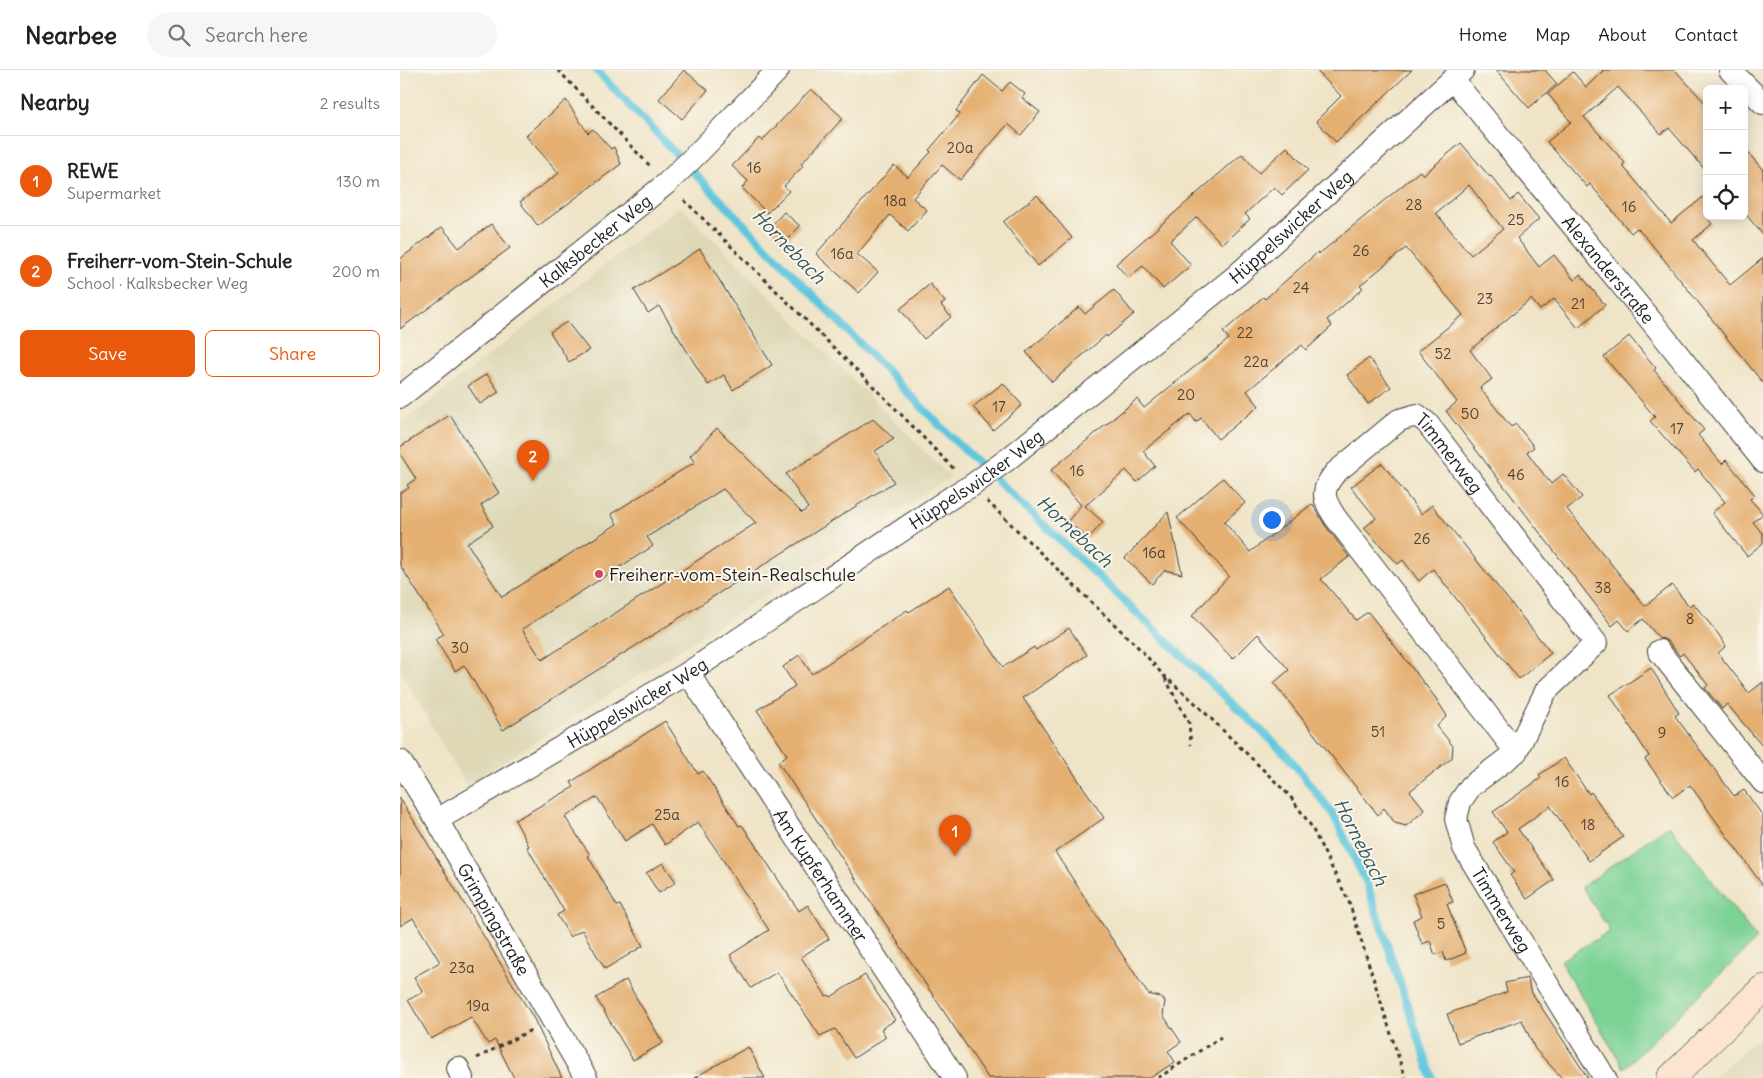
<!DOCTYPE html>
<html lang="en">
<head>
<meta charset="utf-8">
<style>
	body { margin:0; font-family:Delius,sans-serif; background:#f6f6f6; color:#222 }
	.controls { position:absolute; right:15px; top:15px; display:grid; overflow:hidden; border-radius:8px; box-shadow:0 2px 12px #0003 }
	.controls button { width:45px; height:45px; display:grid; place-items:center; padding:0; border:0; border-bottom:1px solid #e0e0e0; background:#fff; color:#222; font:25px sans-serif }
	.you { position:absolute; left:871px; top:449px; width:18px; height:18px; margin:-12px; border:4px solid #fff; border-radius:50%; background:#1a73e8; box-shadow:0 0 0 8px #1a73e833 }
	.badge { display:grid; place-items:center; width:32px; height:32px; border-radius:50%; background:#ea580c; color:#fff; font-size:16px; font-weight:700 }
	.pin { position:absolute; translate:-50% -41px; filter:drop-shadow(0 1px 2px #0008) }
	.pin::after { content:''; position:absolute; top:26px; width:18px; height:15px; background:inherit; clip-path:polygon(0 0,100% 0,50% 100%) }
	.list { margin:0; padding:0; list-style:none }
	h2 { display:flex; justify-content:space-between; align-items:center; height:65px; margin:0; padding:0 20px; font-size:21px }
	h2 small { font-size:16px; font-weight:400; color:#767676 }
	.list li { display:grid; grid-template-columns:32px 1fr auto; gap:15px; align-items:center; box-sizing:border-box; height:90px; padding:0 20px; border-top:1px solid #e0e0e0 }
	.list b { display:block; font-size:19px; white-space:nowrap }
	.list p { margin:0; font-size:16px; white-space:nowrap; color:#767676 }
	.list em { font-size:16px; font-style:normal; color:#767676 }
	.actions { display:flex; gap:10px; padding:15px 20px }
	.actions a { flex:1; padding:11px 0; border:1px solid #ea580c; border-radius:8px; text-align:center; font-size:18px; color:#ea580c }
	.actions .main { background:#ea580c; color:#fff }
	.icon { flex:none; width:28px; height:28px; fill:none; stroke:currentColor; stroke-width:2; stroke-linecap:round; stroke-linejoin:round }
	.map { position:relative; flex:none; width:1363px; height:1008px; overflow:hidden }
	header { display:flex; align-items:center; gap:30px; box-sizing:border-box; height:70px; padding:0 25px; background:#fff; border-bottom:1px solid #e0e0e0 }
	header strong { font-size:24px }
	nav { display:flex; gap:28px; margin-inline-start:auto; font-size:18px }
	.search { width:350px; height:45px; background:#f6f6f6; display:flex; align-items:center; gap:12px; box-sizing:border-box; padding:0 18px; border-radius:28px; color:#767676; font-size:19px }
	main { display:flex }
	aside { flex:1; background:#fff }
	.map>svg:first-child { display:block }
	.built { fill:#ded8b7 }
	.green { fill:#7cd295; stroke:#4c7758 }
	.lines { fill:none; stroke-linecap:round; stroke-linejoin:round }
	.stream { stroke:#60c6dd; stroke-width:8 }
	.building { fill:#e4af71; fill-rule:evenodd }
	.street-casing { stroke:#3c3a36; stroke-width:24 }
	.secondary-casing { stroke:#3c3a36; stroke-width:29 }
	.path { stroke:#3c3a36; stroke-width:3; stroke-dasharray:4 4; stroke-linecap:butt }
	.street { stroke:#fff; stroke-width:22 }
	.secondary { stroke:#fde4d1; stroke-width:28 }
	.poi-dot { fill:#d1495b; stroke:#fbf7ec; stroke-width:2 }
	.labels { text-anchor:middle; dominant-baseline:central; stroke-width:4; stroke-linejoin:round; paint-order:stroke }
	.number-label { font-size:15px; fill:#4e4131 }
	.street-label { font-size:18px; fill:#1c1c1c; stroke:#fbf7ec }
	.poi-label { font-size:18px; fill:#1c1c1c; stroke:#fbf7ec; text-anchor:start }
	.water-label { font-size:19px; font-style:italic; fill:#345860; stroke:#fbf7ec }
</style>
</head>
<body>
<header>
<strong>Nearbee</strong>
<div class="search"><svg class="icon" aria-label="search" viewBox="0 0 24 24"><circle cx="10" cy="10" r="6"/><path d="M15 15l6 6"/></svg>Search here</div>
<nav><a>Home</a><a>Map</a><a>About</a><a>Contact</a></nav>
</header>
<main>
<aside>
<h2>Nearby<small>2 results</small></h2>
<ul class="list">
<li><span class="badge">1</span><div><b>REWE</b><p>Supermarket</p></div><em>130 m</em></li>
<li><span class="badge">2</span><div><b>Freiherr-vom-Stein-Schule</b><p>School · Kalksbecker Weg</p></div><em>200 m</em></li>
</ul>
<div class="actions"><a class="main">Save</a><a>Share</a></div>
</aside>
<div class="map">
<svg width="1363" height="1008" viewBox="0 0 1363 1008">
	<rect width="100%" height="100%" fill="#fbf7ec"/>
	<filter id="ink" filterUnits="userSpaceOnUse"><feTurbulence type="fractalNoise" baseFrequency=".02" numOctaves="2"/><feDisplacementMap in="SourceGraphic" scale="10" xChannelSelector="R" yChannelSelector="G"/><feConvolveMatrix kernelMatrix="1 2 1 2 8 2 1 2 1" color-interpolation-filters="sRGB"/></filter>
	<filter id="wash" filterUnits="userSpaceOnUse"><feTurbulence type="fractalNoise" baseFrequency=".0096" numOctaves="4" result="noise"/><feDisplacementMap in="SourceGraphic" scale="20" xChannelSelector="R" yChannelSelector="G"/><feGaussianBlur stdDeviation="1.12" result="paint"/><feColorMatrix in="noise" values="0 0 0 0 0 0 0 0 0 0 0 0 0 0 0 0 0 1.4 0 .05"/><feComposite in="paint" operator="in"/></filter>
	<g filter="url(#wash)">
		<rect width="100%" height="100%" fill="#efe4c7"/>
		<g class="built">
			<path d="M280,136L550,407L66,716L0,600V355Z"/>
			<path d="M1363,962V1008H1314Z"/>
		</g>
		<path class="green" d="M1269,755L1357,869L1224,998L1160,891L1210,861L1182,817Z"/>
		<g class="lines">
			<path class="stream" d="M196,0L300,109L551,367L887,685L933,744L967,814L1032,1008"/>
		</g>
		<g id="blocks">
			<g class="building">
				<path d="M284,0L308,20L282,49L259,29Z"/>
				<path d="M916,0H1012L936,72L916,51L941,26Z"/>
				<path d="M1096,0H1145L1157,14L1129,38Z"/>
				<path d="M1202,0H1275L1307,35V102L1269,58L1261,64L1218,17L1184,47L1225,93L1222,95L1271,153L1307,124V147L1312,154L1293,170L1330,215L1363,188V313L1249,171L1237,158L1231,163L1190,114L1187,117L1147,72L1171,52L1148,24L1173,2L1186,17L1203,1Z"/>
				<path d="M583,5L602,21L610,12L625,24L622,28L640,42L621,65L608,54L560,110L542,95L513,128L527,140L508,161L490,145L457,184L478,202L459,223L416,184L494,95L508,107L531,82L529,80L560,44L556,41Z"/>
				<path d="M411,19L443,48L401,94L403,96L384,116L389,121L367,143L342,118L348,111L332,96L359,68L362,71Z"/>
				<path d="M166,30L188,63L193,59L211,79L214,77L221,94L138,156L120,132L159,103L126,66Z"/>
				<path d="M1061,73L1090,107L1091,106L1111,131L1118,124L1139,149L1117,168L1139,197L1154,185L1174,210L1180,204L1205,235L1178,258L1154,229L1140,240L1131,229L1070,280L1092,309L1080,318L1111,357L1116,354L1134,377L1127,382L1151,414L1163,404L1182,427L1167,439L1245,536L1272,515L1289,536L1293,533L1319,565L1326,576L1318,583L1349,623L1363,612V677L1327,634L1322,639L1305,618L1308,615L1283,583L1280,586L1269,572L1264,569L1259,568L1243,549L1228,561L1219,550L1212,556L1046,341L1057,332L1018,281L1063,245L1006,178L960,215L963,218L927,250L932,256L906,280L902,275L847,321L859,336L818,369L801,348L796,352L790,344L743,381L755,396L737,412L726,400L685,436L703,452L688,469L668,451L681,435L651,400L737,329L744,338L829,269L823,262L863,227L865,229L918,182L919,184L1020,101L1023,105ZM1069,115L1103,159L1071,185L1036,143Z"/>
				<path d="M887,77L908,100L882,125L874,117L845,144L850,149L822,174L797,147L770,171L791,195L763,219L743,196L728,208L716,194L842,84L859,103Z"/>
				<path d="M1344,78L1363,100V165L1344,142Z"/>
				<path d="M637,125L672,168L638,196L603,152Z"/>
				<path d="M384,142L400,156L385,172L370,157Z"/>
				<path d="M91,154L110,178L0,259V189L42,157L59,178Z"/>
				<path d="M300,179L372,295L333,320L324,305L308,315L259,236L248,243L234,220Z"/>
				<path d="M530,214L545,232L541,235L551,247L524,269L500,239Z"/>
				<path d="M714,220L734,244L707,267L706,265L652,312L626,282L679,237L685,244Z"/>
				<path d="M167,252L189,280L169,292L150,262Z"/>
				<path d="M1229,266L1256,298L1254,300L1304,360L1298,365L1322,394L1326,390L1355,425L1350,429L1363,444L1353,452L1363,464V473L1347,486L1312,443L1325,432L1298,399L1295,402L1250,351L1255,347L1204,287Z"/>
				<path d="M969,288L991,317L968,334L947,305Z"/>
				<path d="M87,304L99,322L80,334L68,316Z"/>
				<path d="M603,313L622,335L593,360L573,337Z"/>
				<path d="M50,345L99,423L81,435L93,456L67,473L102,527L217,454L211,444L295,392L290,386L317,358L402,443L408,438L386,404L473,349L494,369L475,381L494,412L103,660L64,595L55,601L35,569L44,564L0,495V423L9,418L7,415L16,409L0,384V377ZM323,419L356,453L142,590L122,559L253,476L247,467Z"/>
				<path d="M982,393L1021,444L1032,435L1151,583L1119,609L1033,499L1019,511L1003,490L998,494L964,458L976,448L951,417Z"/>
				<path d="M823,408L845,433L824,452L850,482L912,434L925,455L949,487L921,509L956,550L968,542L1035,627L1047,646L1037,656L1053,676L1052,688L1010,721L1025,740L1006,756L995,753L984,738L978,745L874,613L889,600L858,564L833,589L792,546L829,506L777,448Z"/>
				<path d="M768,442L782,504L765,500L752,514L725,488Z"/>
				<path d="M549,516L603,597L634,577L636,580L669,558L687,585L623,628L704,748L655,782L748,924L760,927L765,931L763,945L781,972L768,981L775,992L750,1008H588L378,692L387,685L357,640L395,616L383,597L399,585L412,604L507,540L509,542Z"/>
				<path d="M1251,598L1279,643L1275,646L1334,726L1344,720L1363,746V816L1290,715L1273,727L1245,689L1249,686L1210,625Z"/>
				<path d="M265,651L298,704L303,701L339,756L342,755L399,841L408,835L429,869L401,887L426,926L429,925L431,927L465,905L495,950L481,959L486,967L454,988L435,959L420,966L377,902L351,918L330,885L369,860L298,752L265,775L252,754L225,771L197,727L165,747L190,785L188,786L217,836L220,835L243,876L205,899L182,860L170,867L157,845L164,841L127,777L129,776L115,750L174,717L171,712Z"/>
				<path d="M1164,688L1189,724L1191,722L1223,767L1189,791L1150,736L1118,759L1154,810L1127,829L1110,805L1114,802L1093,772L1107,762L1093,742L1141,708L1139,705Z"/>
				<path d="M0,728L134,949L162,1008H114L95,970L88,974L71,947L31,969L8,930L23,922L14,907L40,892L13,848L0,856Z"/>
				<path d="M263,793L276,812L259,823L246,803Z"/>
				<path d="M1045,812L1053,832L1047,834L1066,883L1046,891L1043,882L1035,885L1030,871L1022,874L1013,850L1022,846L1013,824Z"/>
				<path d="M1128,908L1130,920L1188,1008H1162L1135,979L1122,950L1058,973L1047,944L1107,922L1105,913Z"/>
				<path d="M226,910L263,973L233,990L196,928Z"/>
				<path d="M348,977L365,1008H294Z"/>
			</g>
		</g>
	</g>
	<g filter="url(#ink)">
		<use href="#blocks" fill-opacity="0" stroke="#3c3a36" stroke-width="1"/>
		<g class="lines">
			<defs>
				<g id="street">
					<path d="M1330,0L1363,33"/>
					<path id="s1" d="M1053,10L1257,258L1363,391"/>
					<path id="s2" d="M0,327L267,113L299,82L378,0"/>
					<path d="M1259,581L1363,712"/>
					<path id="s3" d="M288,603L555,1008"/>
					<path id="s4" d="M1116,682L935,447C923,428 920,421 935,403L999,350L1017,345L1027,353L1196,573L1146,621L1116,682L1071,716L1060,732L1056,749L1064,778L1205,1008"/>
					<path id="s5" d="M0,691L37,750L186,1008"/>
					<path id="s6" d="M37,750L288,603L558,423L571,416L608,389L837,205L1063,0"/>
					<path d="M58,998L62,1008"/>
				</g>
				<path id="secondary" d="M1271,1008L1363,919"/>
			</defs>
			<use href="#street" class="street-casing"/>
			<use href="#secondary" class="secondary-casing"/>
			<g class="path">
				<path d="M158,0L251,97"/>
				<path d="M284,130L487,330L554,399"/>
				<path d="M587,431L743,582L763,605L792,630L890,726L911,756L949,832L1005,1008"/>
				<path d="M765,608L789,653L791,675"/>
				<path d="M77,988L131,960"/>
				<path d="M758,1008L821,967"/>
			</g>
			<use href="#street" class="street"/>
			<use href="#secondary" class="secondary"/>
		</g>
	</g>
	<circle class="poi-dot" cx="199" cy="504" r="5"/>
	<g class="labels">
		<g class="number-label">
			<text x="560" y="77">20a</text>
			<text x="354" y="97">16</text>
			<text x="495" y="130">18a</text>
			<text x="1014" y="134">28</text>
			<text x="1229" y="136">16</text>
			<text x="1116" y="149">25</text>
			<text x="961" y="180">26</text>
			<text x="442" y="183">16a</text>
			<text x="901" y="217">24</text>
			<text x="1085" y="228">23</text>
			<text x="1178" y="233">21</text>
			<text x="845" y="262">22</text>
			<text x="1043" y="283">52</text>
			<text x="856" y="291">22a</text>
			<text x="786" y="324">20</text>
			<text x="599" y="336">17</text>
			<text x="1070" y="343">50</text>
			<text x="1277" y="358">17</text>
			<text x="677" y="400">16</text>
			<text x="1116" y="404">46</text>
			<text x="1022" y="468">26</text>
			<text x="754" y="482">16a</text>
			<text x="1203" y="517">38</text>
			<text x="1290" y="548">8</text>
			<text x="60" y="577">30</text>
			<text x="978" y="661">51</text>
			<text x="1262" y="662">9</text>
			<text x="1162" y="711">16</text>
			<text x="267" y="744">25a</text>
			<text x="1188" y="754">18</text>
			<text x="1041" y="853">5</text>
			<text x="62" y="897">23a</text>
			<text x="78" y="935">19a</text>
		</g>
		<g class="street-label">
			<text stroke="none"><textPath href="#s6" startOffset="1042">Hüppelswicker Weg</textPath></text>
			<text stroke="none"><textPath href="#s2" startOffset="250">Kalksbecker Weg</textPath></text>
			<text stroke="none"><textPath href="#s1" startOffset="245">Alexanderstraße</textPath></text>
			<text stroke="none"><textPath href="#s4" startOffset="498">Timmerweg</textPath></text>
			<text stroke="none"><textPath href="#s6" startOffset="638">Hüppelswicker Weg</textPath></text>
			<text stroke="none"><textPath href="#s6" startOffset="232">Hüppelswicker Weg</textPath></text>
			<text stroke="none"><textPath href="#s3" startOffset="242">Am Kupferhammer</textPath></text>
			<text stroke="none"><textPath href="#s4" startOffset="1071">Timmerweg</textPath></text>
			<text stroke="none"><textPath href="#s5" startOffset="184">Grimpingstraße</textPath></text>
		</g>
		<g class="poi-label">
			<text x="209" y="504">Freiherr-vom-Stein-Realschule</text>
		</g>
		<g class="water-label">
			<text transform="translate(389 176) rotate(46)">Hornebach</text>
			<text transform="translate(675 461) rotate(43)">Hornebach</text>
			<text transform="translate(961 772) rotate(63)">Hornebach</text>
		</g>
	</g>
</svg>
<div class="controls">
<button>+</button>
<button>−</button>
<button><svg class="icon" aria-label="locate" viewBox="0 0 24 24"><circle cx="12" cy="12" r="6"/><path d="M12 2v4M12 18v4M2 12h4M18 12h4"/></svg></button>
</div>
<div class="you"></div>
<div class="pin badge" style="left:555px;top:786px">1</div>
<div class="pin badge" style="left:133px;top:411px">2</div>
</div>
</main>
</body>
</html>
